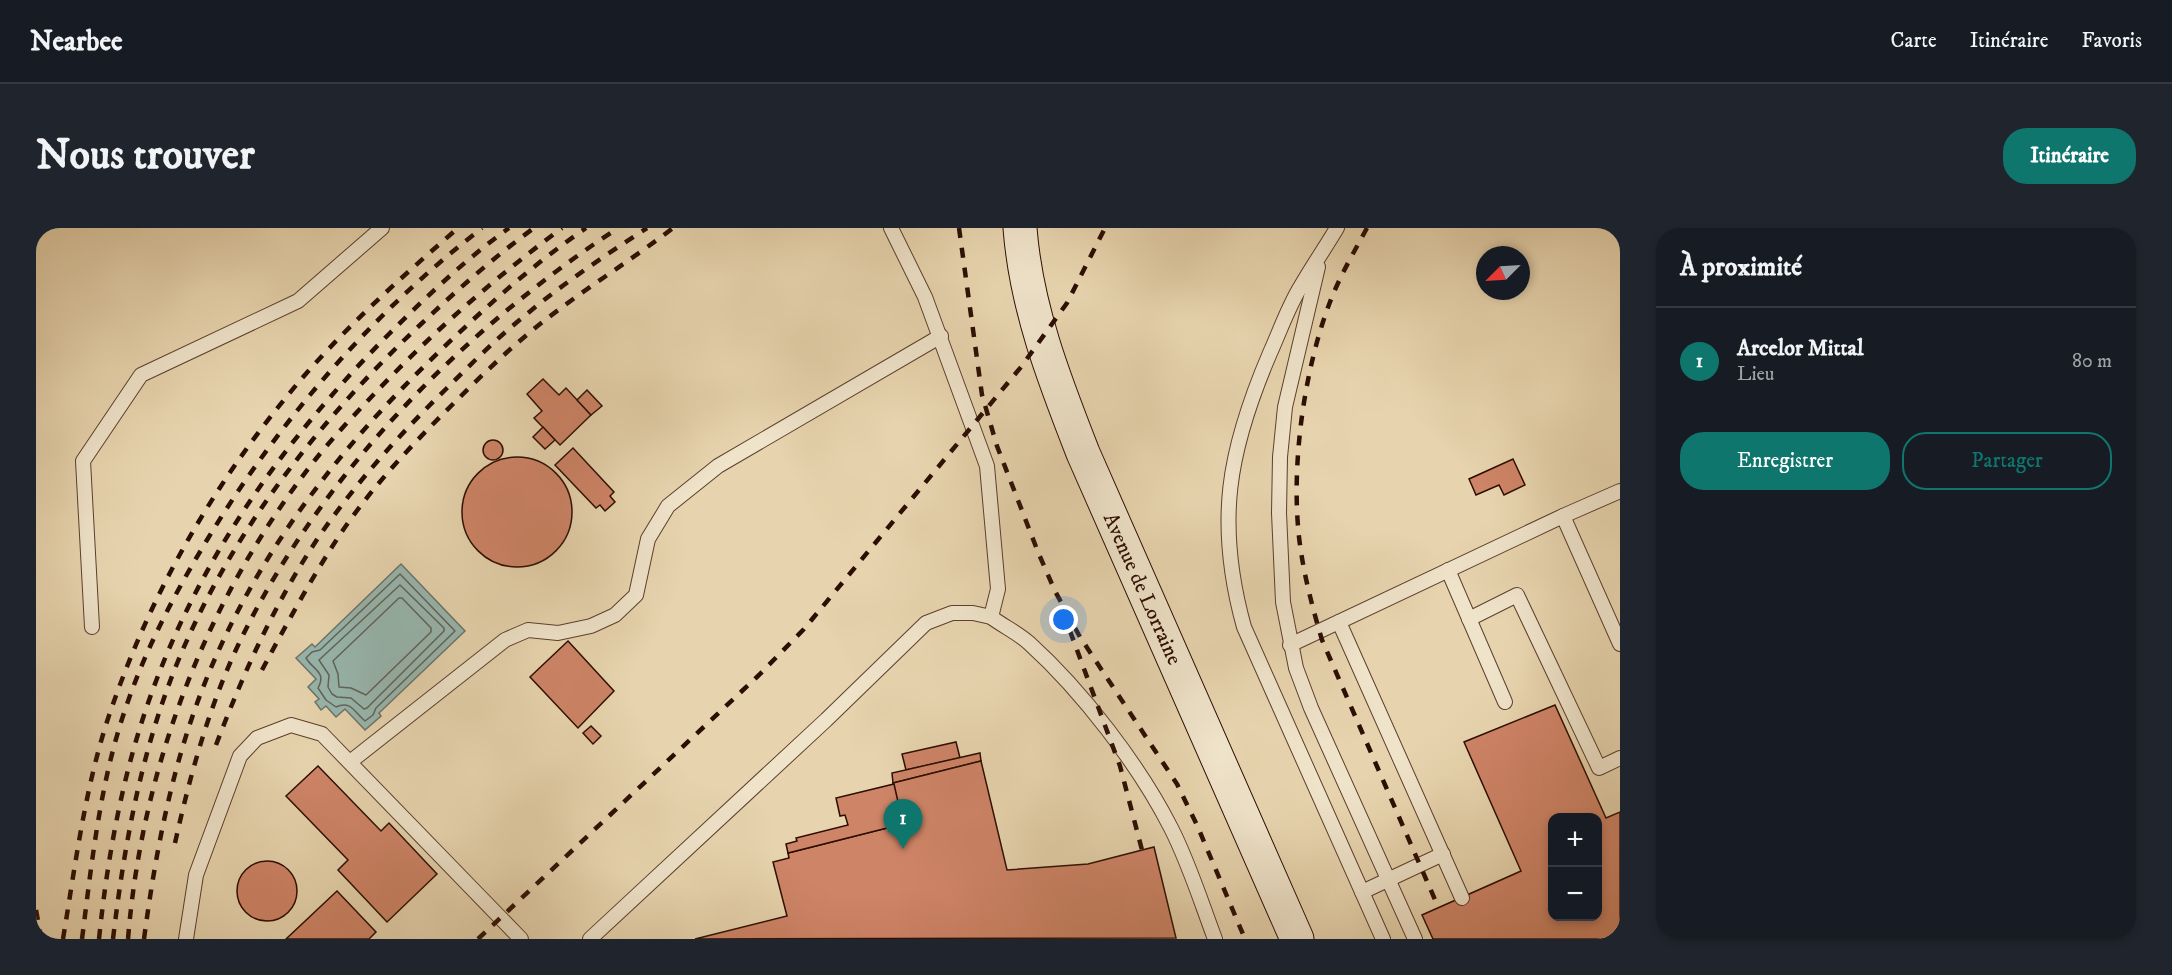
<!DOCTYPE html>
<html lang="fr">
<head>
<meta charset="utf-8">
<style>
	body { margin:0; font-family:"IM FELL DW Pica",serif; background:#20242c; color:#f1f3f6 }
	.controls { position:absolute; right:18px; bottom:18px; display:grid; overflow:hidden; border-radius:12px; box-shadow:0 3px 9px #0003 }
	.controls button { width:54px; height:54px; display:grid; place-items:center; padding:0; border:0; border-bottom:2px solid #363941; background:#171b24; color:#f1f3f6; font:30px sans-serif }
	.compass { position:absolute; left:1440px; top:18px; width:54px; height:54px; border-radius:50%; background:#171b24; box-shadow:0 3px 9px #0003; rotate:246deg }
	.you { position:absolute; left:1028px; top:392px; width:21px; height:21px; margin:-15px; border:4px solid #fff; border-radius:50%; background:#1a73e8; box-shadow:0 0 0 9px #1a73e833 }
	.badge { display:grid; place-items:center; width:39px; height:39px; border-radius:50%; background:#0f766e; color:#fff; font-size:20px; font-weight:700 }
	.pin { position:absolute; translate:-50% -50px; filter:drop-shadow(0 2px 3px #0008) }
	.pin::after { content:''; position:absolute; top:32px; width:21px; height:18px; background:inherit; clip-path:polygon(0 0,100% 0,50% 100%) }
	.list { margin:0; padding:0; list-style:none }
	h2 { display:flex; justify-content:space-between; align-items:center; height:78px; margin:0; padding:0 24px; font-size:26px }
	h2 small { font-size:20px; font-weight:400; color:#9ea1a6 }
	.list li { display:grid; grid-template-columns:39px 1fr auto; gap:18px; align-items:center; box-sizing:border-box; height:108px; padding:0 24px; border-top:2px solid #363941 }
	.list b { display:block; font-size:22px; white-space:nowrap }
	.list p { margin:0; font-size:20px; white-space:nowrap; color:#9ea1a6 }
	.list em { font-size:20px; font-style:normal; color:#9ea1a6 }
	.actions { display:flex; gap:12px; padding:18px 24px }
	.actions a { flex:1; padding:14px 0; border:2px solid #0f766e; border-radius:24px; text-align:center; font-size:21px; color:#0f766e }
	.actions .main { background:#0f766e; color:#fff }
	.map { position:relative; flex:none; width:1584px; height:711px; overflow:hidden; border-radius:24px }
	header { display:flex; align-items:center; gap:36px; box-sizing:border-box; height:84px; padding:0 30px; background:#171b24; border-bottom:2px solid #363941 }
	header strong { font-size:28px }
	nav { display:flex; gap:33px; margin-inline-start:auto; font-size:21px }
	.intro { display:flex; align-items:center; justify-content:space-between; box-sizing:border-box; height:144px; padding:0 36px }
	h1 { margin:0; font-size:42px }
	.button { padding:15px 27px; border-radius:24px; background:#0f766e; color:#fff; font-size:21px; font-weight:700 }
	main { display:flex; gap:36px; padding:0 36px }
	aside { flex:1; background:#171b24; border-radius:24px; box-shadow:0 3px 9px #0003 }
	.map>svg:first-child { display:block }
	.water { fill:#97b7af; stroke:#6c736a; stroke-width:1.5 }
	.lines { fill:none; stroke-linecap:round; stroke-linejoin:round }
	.shore { stroke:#626258; stroke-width:1.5 }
	.building { fill:#ce8467; stroke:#2c0d02; stroke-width:1.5; fill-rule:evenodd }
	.service-casing { stroke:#5b3f2d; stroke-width:16 }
	.secondary-casing { stroke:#2c0d02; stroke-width:35 }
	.service { stroke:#efe3ca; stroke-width:14 }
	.secondary { stroke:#efe3ca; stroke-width:33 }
	.rail { stroke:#2c0d02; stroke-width:4.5; stroke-dasharray:10 10; stroke-linecap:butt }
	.labels { text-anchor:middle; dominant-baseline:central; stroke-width:4.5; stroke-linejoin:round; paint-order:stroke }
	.street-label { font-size:21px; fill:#2c0d02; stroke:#efe3ca }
</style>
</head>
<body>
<header>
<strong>Nearbee</strong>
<nav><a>Carte</a><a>Itinéraire</a><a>Favoris</a></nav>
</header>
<div class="intro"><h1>Nous trouver</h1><a class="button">Itinéraire</a></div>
<main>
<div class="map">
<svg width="1584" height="711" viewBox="0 0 1584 711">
	<rect width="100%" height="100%" fill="#e7d4ae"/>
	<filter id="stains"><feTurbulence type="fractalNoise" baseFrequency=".00333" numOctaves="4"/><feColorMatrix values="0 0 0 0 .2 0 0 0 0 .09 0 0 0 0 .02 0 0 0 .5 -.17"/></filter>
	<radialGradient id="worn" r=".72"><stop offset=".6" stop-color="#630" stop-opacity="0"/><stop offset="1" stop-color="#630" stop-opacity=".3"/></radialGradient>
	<path class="water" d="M365,336L429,403L343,485L345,488L329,502L309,481L300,489L290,478L285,482L279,474L283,471L272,459L280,451L260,430L276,416L279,419Z"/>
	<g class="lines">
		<g class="shore">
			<path d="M364,346L419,403L340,480L337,487L329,493C318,484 315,472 300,479L290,472L282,460C291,444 277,442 270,430L276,424L284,422Z"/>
			<path d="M364,357L408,400V403L331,480L328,481L315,470L301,469L296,466L292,459L293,447L283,432Z"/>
			<path d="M363,370H366L395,400V404L330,467L315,460L303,459L302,446L297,433Z"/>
		</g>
	</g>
	<g class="building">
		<path d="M507,151L523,167L530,160L555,187L524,217L498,190L506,183L491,166Z"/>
		<path d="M551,162L566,178L555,187L541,172Z"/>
		<path d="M507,199L519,212L509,221L497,209Z"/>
		<circle cx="457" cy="222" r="10"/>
		<path d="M537,220L578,264L574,268L579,274L569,283L564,277L560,280L519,237Z"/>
		<circle cx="481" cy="284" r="55"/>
		<path d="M1477,231L1489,257L1468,267L1463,257L1440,267L1433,251Z"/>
		<path d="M532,413L578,463L542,500L494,449Z"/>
		<path d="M1519,477L1570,590L1584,584V711H1397L1386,687L1485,643L1428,514ZM1516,590H1562V688H1516Z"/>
		<path d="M555,498L565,508L557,516L547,505Z"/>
		<path d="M920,514L924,530L870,542L866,526Z"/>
		<path d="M944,525L945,533L857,555L856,545Z"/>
		<path d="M945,533L971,642L1052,636L1118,619L1140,710L659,711L751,688L737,634L753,630L752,625L867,596L857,555Z"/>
		<path d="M282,538L345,603L353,595L401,646L351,694L302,642L312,632L250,568Z"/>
		<path d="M858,556L867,596L752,625L750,616L761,613L760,610L812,597L809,587L804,588L800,570Z"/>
		<circle cx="231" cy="663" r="30"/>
		<path d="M301,663L340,704L333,711H250Z"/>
	</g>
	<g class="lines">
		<defs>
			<g id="service">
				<path d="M855,0L889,69L951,238L962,361L955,389C967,398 982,405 993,415C1046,463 1103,537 1135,600C1153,635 1165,674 1179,711"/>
				<path d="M1301,0C1289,20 1276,39 1265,58C1252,79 1244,103 1234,125C1192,223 1179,294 1208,399L1347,711"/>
				<path d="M1282,39L1249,179L1244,229L1243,285L1247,374L1260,440L1275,480L1379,711"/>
				<path d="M1527,288L1584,263"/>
				<path d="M1412,342L1469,474"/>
				<path d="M1433,391L1481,367L1563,540L1584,530"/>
				<path d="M1303,394L1426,670"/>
				<path d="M56,399L47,233L105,147L262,73L346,0"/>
				<path d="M1254,417L1527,288L1584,416"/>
				<path d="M314,534L469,412L492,402L522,405L555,398L579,387L600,367L612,311L632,278L682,238L905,108"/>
				<path d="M1326,664L1407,626"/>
				<path d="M150,711L160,647L204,528L221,510L255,497L286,506L485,711"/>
				<path d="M554,711L790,492L890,395L916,385H937L955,389"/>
			</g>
			<path id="secondary" d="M984,0C990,79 1018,151 1047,225L1261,711"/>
		</defs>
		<use href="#service" class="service-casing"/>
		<use href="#secondary" class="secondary-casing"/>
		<use href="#service" class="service"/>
		<use href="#secondary" class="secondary"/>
		<g class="rail">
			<path d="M923,0L946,167L961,218L1002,324L1019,363L1044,409L1141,556L1161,597L1209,711"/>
			<path d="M1331,0C1318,24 1304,48 1294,74C1268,142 1255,236 1263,309C1267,344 1276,378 1286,412L1400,674"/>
			<path d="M1034,403L1084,538L1106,622"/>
			<path d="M226,442C250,397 275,351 303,308C333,263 369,224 407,186C438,155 469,124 504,96C547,62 594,33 637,0"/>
			<path d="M180,517C207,446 238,377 280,313C317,258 362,208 410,161C434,137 459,112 486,90C525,57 568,28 611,0"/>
			<path d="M139,615C155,543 175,471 208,405C290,240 430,100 582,0"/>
			<path d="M0,682L5,709"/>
			<path d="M27,711C40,633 50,551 77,476C119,356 185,244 268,148C315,94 368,47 422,0"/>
			<path d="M46,711C56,633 64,554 90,479C110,420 139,365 171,312C243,193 335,86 446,0"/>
			<path d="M63,711C71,633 85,555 110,481C159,336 247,212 354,105C391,68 430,31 473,0"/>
			<path d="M77,711C88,618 105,525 140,438C193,307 282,193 384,97C420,63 458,29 498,0"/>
			<path d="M92,711C106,538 171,369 279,232C298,208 321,184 342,162C399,102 460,49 526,0"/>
			<path d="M108,711C120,621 137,532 172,447C225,319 308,214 408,119C453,76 499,35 550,0"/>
			<path d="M442,711L723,447L768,401L985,139L1031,75L1069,0"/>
		</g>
	</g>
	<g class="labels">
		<g class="street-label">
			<text transform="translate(1106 361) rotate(66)">Avenue de Lorraine</text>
		</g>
	</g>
	<rect width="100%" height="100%" filter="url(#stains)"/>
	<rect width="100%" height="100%" fill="url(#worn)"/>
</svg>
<div class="controls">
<button>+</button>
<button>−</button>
</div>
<svg class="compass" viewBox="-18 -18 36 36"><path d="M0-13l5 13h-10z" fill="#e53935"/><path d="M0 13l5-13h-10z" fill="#9ea1a6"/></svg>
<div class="you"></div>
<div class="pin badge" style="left:867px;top:621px">1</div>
</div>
<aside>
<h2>À proximité<small></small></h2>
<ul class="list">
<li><span class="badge">1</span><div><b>Arcelor Mittal</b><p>Lieu</p></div><em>80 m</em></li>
</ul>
<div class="actions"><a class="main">Enregistrer</a><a>Partager</a></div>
</aside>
</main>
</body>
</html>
